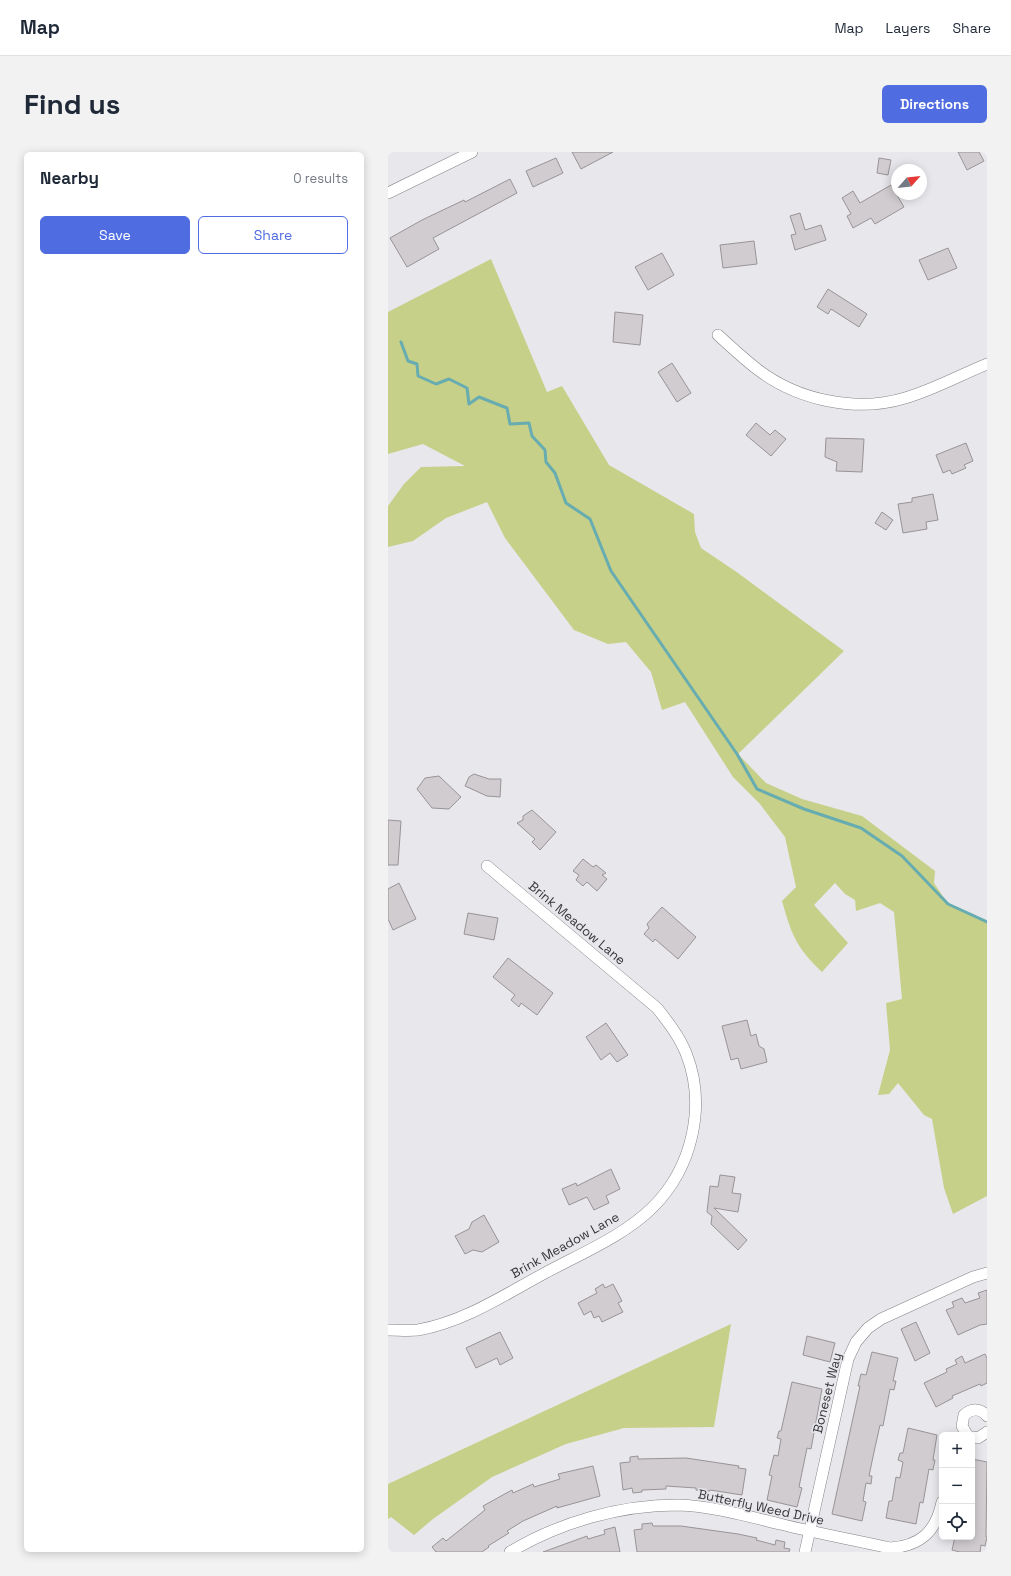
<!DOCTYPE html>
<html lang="en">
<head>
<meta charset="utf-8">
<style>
	body { margin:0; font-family:"Space Grotesk",sans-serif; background:#f2f2f3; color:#1f2937 }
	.controls { position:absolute; right:12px; bottom:12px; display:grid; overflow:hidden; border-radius:6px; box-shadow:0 2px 10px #0003 }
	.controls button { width:36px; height:36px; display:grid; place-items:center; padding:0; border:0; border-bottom:1px solid #e0e1e3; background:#fff; color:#1f2937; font:20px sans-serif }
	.compass { position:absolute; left:503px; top:12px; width:36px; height:36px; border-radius:50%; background:#fff; box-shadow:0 2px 10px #0003; rotate:63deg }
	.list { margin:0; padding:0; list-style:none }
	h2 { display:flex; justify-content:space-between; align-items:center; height:52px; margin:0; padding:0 16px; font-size:17px }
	h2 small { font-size:13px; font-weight:400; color:#747a83 }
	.actions { display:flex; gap:8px; padding:12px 16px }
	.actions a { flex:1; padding:9px 0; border:1px solid #4f6ce0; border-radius:6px; text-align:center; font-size:14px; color:#4f6ce0 }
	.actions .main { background:#4f6ce0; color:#fff }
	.icon { flex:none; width:22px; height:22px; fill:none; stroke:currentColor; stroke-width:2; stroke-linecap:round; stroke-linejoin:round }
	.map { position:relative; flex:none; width:599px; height:1400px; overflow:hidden; border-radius:6px }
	header { display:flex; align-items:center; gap:24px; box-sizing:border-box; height:56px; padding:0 20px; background:#fff; border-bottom:1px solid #e0e1e3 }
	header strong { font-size:19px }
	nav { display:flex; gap:22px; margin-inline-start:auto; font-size:14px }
	.intro { display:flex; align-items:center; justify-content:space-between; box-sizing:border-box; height:96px; padding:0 24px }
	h1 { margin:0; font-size:28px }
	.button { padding:10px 18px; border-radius:6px; background:#4f6ce0; color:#fff; font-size:14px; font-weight:700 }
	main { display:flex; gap:24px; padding:0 24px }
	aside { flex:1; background:#fff; border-radius:6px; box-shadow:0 2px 10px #0003 }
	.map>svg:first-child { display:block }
	.green { fill:#c7d088 }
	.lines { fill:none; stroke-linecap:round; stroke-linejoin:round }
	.stream { stroke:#66acb0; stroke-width:3 }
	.building { fill:#d0cccf; stroke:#989496 }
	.minor-casing { stroke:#848387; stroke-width:12 }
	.minor { stroke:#fff; stroke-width:11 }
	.labels { text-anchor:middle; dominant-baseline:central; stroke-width:3; stroke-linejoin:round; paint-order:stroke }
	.street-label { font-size:13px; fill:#363638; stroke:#e8e7ec }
</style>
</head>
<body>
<header>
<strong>Map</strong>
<nav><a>Map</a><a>Layers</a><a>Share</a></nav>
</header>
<div class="intro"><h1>Find us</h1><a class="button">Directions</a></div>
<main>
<aside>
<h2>Nearby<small>0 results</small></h2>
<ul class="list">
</ul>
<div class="actions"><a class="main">Save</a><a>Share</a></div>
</aside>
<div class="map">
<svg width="599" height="1400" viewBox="0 0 599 1400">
	<rect width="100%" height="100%" fill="#e8e7ec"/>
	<g class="green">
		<path d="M103,107L159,240L174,234L221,313L306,362L307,380L313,396L350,421L456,499L350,602L378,631L414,647L474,664L547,719L546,731L560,752L599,770V1044L565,1062L556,1036L544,967L536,963L510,931L501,942L490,943L502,898L498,851L514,847L506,760L492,751L468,759L467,748L457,742L447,731L426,753L460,791L434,820C408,795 404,784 394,749L408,735L397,685L372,652L345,625L297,550L274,558L263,520L238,490L220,492L186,478L117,386L99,350L58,366L25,389L0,395V354L16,332L33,315L77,314L35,292L0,302V160Z"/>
		<path d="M343,1172L326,1275L236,1276L178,1292L104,1325L45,1367L26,1383L3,1365L0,1367V1332Z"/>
	</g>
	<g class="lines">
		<path class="stream" d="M13,190L20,209L29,212L30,224L48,232L61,227L79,236L81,252L91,245L119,256L122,272L141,271L144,284L157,298L158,310L167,321L178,351L202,367L223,419L349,602L369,637L416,657L473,676L514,704L560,752L599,770"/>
	</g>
	<g class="building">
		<path d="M184,0H225L193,17Z"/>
		<path d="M570,0H591L596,9L579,18Z"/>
		<path d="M168,6L175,21L145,35L138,19Z"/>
		<path d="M491,6L503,8L500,23L489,21Z"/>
		<path d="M122,27L129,41L45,86L51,97L19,115L2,86L34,68L76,48L77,50Z"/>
		<path d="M503,33L516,55L487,72L483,66L465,76L459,64L463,62L454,46L465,39L472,51Z"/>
		<path d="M412,61L417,78L433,73L438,88L407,98L403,83L408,82L402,64Z"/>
		<path d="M366,89L369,112L335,116L332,93Z"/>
		<path d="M560,96L569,116L540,128L531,108Z"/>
		<path d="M274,101L286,123L260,138L247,115Z"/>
		<path d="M440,137L479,162L471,175L443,157L440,162L429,155Z"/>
		<path d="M227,160L255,163L252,193L225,190Z"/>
		<path d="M284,211L303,241L289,250L270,220Z"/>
		<path d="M368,271L382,283L387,278L398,287L383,304L358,283Z"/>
		<path d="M438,286L476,287L474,320L448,319L449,310L437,305Z"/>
		<path d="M578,291L585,309L576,313L578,316L564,322L562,318L555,321L548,303Z"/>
		<path d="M545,342L550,368L538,370L539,377L515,381L510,352L524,350V346Z"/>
		<path d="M494,360L505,368L498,378L487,371Z"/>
		<path d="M86,622L101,627H113L112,645L99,644L77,634L81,625Z"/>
		<path d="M51,624L73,645L61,657L44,656L29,637L37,626Z"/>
		<path d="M144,658L168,680L152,698L144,690L147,687L129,671L135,668V664Z"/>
		<path d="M0,668L13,669L10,713H0Z"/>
		<path d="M195,707L205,715L208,713L218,721L214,723L219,727L209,739L199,730L195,734L188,728L191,723L185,719Z"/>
		<path d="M11,731L28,767L5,778L0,767V737Z"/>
		<path d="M274,755L308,785L290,807L267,787L265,790L256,782L261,776L259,772Z"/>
		<path d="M80,761L110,766L106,788L76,782Z"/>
		<path d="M120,806L165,841L149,863L133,851L131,855L123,848L127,843L105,825Z"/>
		<path d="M359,868L363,884L368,882L371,894L376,897L379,910L353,917L350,906L343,908L334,874Z"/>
		<path d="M218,871L240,903L229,910L222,901L213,908L198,885Z"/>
		<path d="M223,1017L232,1037L218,1044L221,1051L206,1058L199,1045L181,1053L174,1037L188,1031L189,1034Z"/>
		<path d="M332,1023L347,1025L344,1041L353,1042L350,1060L326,1056L359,1088L350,1098L323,1072L324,1064L319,1060L322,1034L330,1035Z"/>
		<path d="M96,1063L111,1090L94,1100L85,1098L77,1102L67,1084L81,1077L84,1070Z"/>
		<path d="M215,1132L217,1136L225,1132L234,1149L230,1151L235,1160L214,1170L211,1164L206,1166L203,1159L196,1163L190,1151L209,1141L207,1137Z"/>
		<path d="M599,1138V1172L592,1173L570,1183L558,1158L566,1155L564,1150L574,1146L577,1151L592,1146L590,1141Z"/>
		<path d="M528,1170L542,1201L527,1209L513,1177Z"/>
		<path d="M112,1180L125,1206L112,1213L109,1206L88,1216L78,1196Z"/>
		<path d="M419,1184L447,1191L442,1210L415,1203Z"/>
		<path d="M484,1200L510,1206L505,1229H508L506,1238L502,1237L495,1274L492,1273L486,1300L481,1324H484L483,1332L478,1331L475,1349L478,1350L474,1369L444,1362L472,1234H470L473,1222L478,1223Z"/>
		<path d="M597,1202L599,1206V1231L593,1234L592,1232L564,1244L565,1246L548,1255L536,1231L559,1220L558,1217L569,1212L567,1208L574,1204L577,1211Z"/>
		<path d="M404,1230L434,1237L423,1297L419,1296L411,1335L414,1336L409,1355L379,1348L384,1324L381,1323L386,1303L390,1304L393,1287L389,1286L391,1279H393Z"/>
		<path d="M520,1276L549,1283L545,1308H547L545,1318L541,1317L535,1351L532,1350L528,1372L498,1366L501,1349H504L508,1325L512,1326L515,1310L510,1308L512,1301H515Z"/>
		<path d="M250,1304V1307L298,1306L351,1314L350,1316L358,1317L354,1343L322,1338V1339L308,1338V1336L278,1334V1337L254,1338V1340L245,1341L244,1336L235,1338L232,1311L242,1310V1305Z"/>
		<path d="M584,1307L599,1310L598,1385H599L597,1394L593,1393L592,1400H572L564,1398L567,1385H584Z"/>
		<path d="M205,1314L212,1344L169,1356V1354L135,1369L119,1379L121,1381L100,1394L101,1395L94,1400H48L44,1395L55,1386L58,1389L97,1358L95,1354L124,1338L125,1341L145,1332L146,1335L172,1327L170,1322Z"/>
		<path d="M264,1371L265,1374H293L350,1382L369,1386L368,1388L387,1393L388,1388L397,1390L396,1396L402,1397L401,1400H249L246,1378L254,1377V1372Z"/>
		<path d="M227,1375L232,1400H155L199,1384L200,1387L217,1382L216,1378Z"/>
	</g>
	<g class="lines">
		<defs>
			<g id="minor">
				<path d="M0,41L84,0"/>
				<path d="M330,183C343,195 356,207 369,217C409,248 468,261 517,246C545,238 572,223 599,212"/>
				<path d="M0,1178C10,1178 20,1179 30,1178C76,1170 116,1143 157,1121C192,1102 236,1084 265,1055C304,1016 319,954 298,901C291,884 280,870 269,856L99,714"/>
				<path d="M579,1283L574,1274L576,1263C584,1256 592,1256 599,1264"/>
				<path d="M584,1285L590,1286L599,1280"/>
				<path d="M122,1400C172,1370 232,1353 290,1353C324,1354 359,1364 392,1372C428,1381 465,1388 502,1396C532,1394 548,1380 554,1350"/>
				<path d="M417,1400L460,1207L468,1190L480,1176L493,1167L585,1125L599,1121"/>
			</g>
		</defs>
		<use href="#minor" class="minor-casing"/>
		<use href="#minor" class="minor"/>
	</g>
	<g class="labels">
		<g class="street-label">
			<text transform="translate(189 771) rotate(40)">Brink Meadow Lane</text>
			<text transform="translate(177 1093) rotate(-29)">Brink Meadow Lane</text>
			<text transform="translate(439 1241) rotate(-76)">Boneset Way</text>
			<text transform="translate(373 1355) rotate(12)">Butterfly Weed Drive</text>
		</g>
	</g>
</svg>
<div class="controls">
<button>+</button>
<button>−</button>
<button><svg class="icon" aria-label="locate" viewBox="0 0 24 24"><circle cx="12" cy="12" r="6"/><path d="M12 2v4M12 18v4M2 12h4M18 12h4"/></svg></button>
</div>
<svg class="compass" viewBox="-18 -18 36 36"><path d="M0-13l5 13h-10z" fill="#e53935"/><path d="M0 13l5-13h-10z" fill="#747a83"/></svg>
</div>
</main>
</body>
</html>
